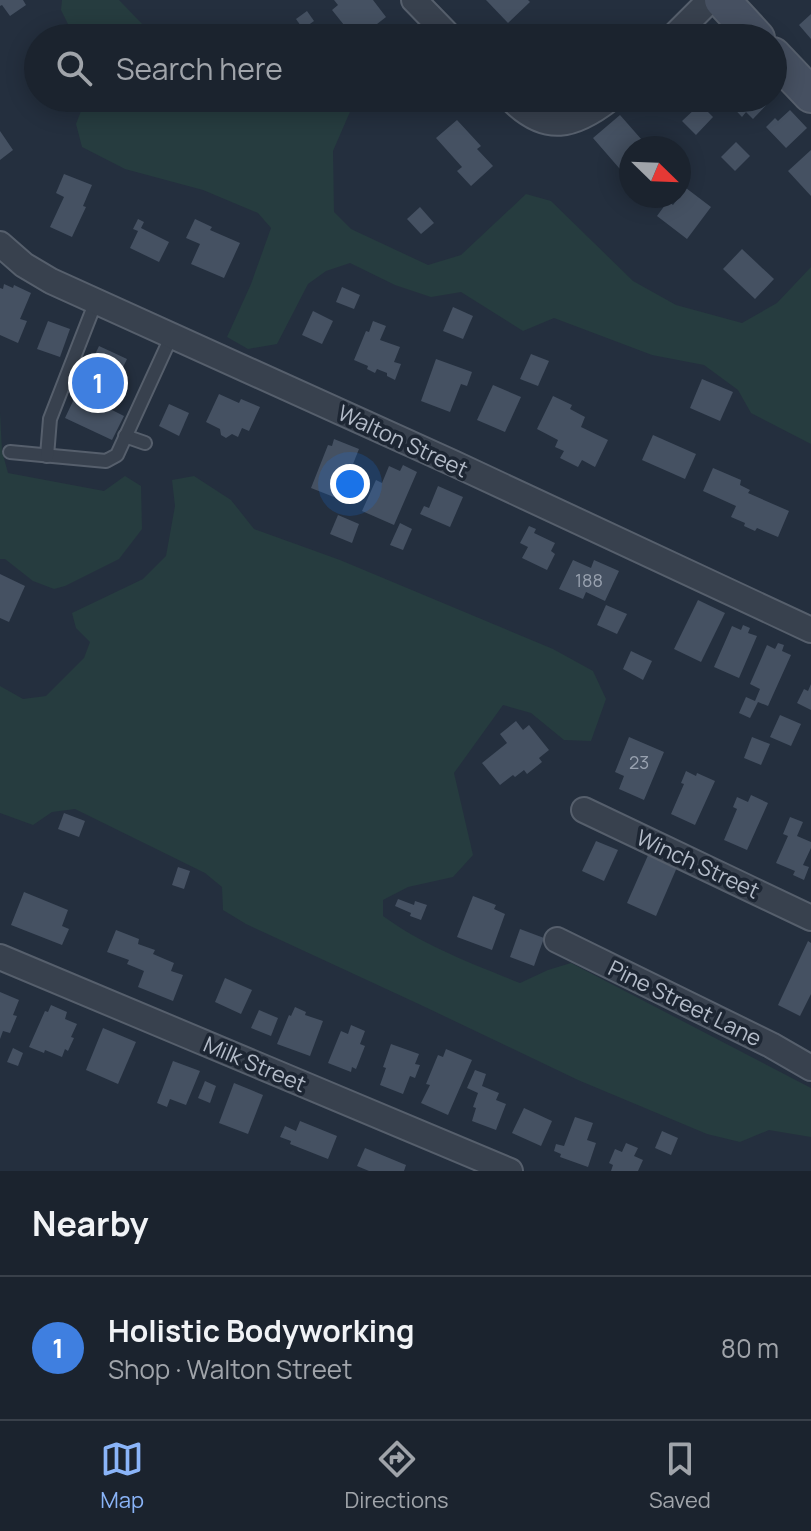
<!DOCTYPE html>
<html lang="en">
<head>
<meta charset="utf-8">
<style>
	body { margin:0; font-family:Manrope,sans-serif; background:#242b36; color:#f1f3f6 }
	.compass { position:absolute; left:619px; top:136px; width:72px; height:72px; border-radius:50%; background:#1b232e; box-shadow:0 4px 20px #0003; rotate:113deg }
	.you { position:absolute; left:350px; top:484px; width:28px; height:28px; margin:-20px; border:6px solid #fff; border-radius:50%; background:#1a73e8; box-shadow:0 0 0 12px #1a73e833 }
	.badge { display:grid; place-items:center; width:52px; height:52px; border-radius:50%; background:#8ab4f8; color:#fff; font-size:26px; font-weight:700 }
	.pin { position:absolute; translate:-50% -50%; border:4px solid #fff; box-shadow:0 2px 8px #0006 }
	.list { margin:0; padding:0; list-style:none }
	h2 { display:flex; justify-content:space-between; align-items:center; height:104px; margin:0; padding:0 32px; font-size:34px }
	h2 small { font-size:26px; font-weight:400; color:#a0a4aa }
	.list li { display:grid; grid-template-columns:52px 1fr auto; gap:24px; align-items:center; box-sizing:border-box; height:144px; padding:0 32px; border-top:2px solid #39404a }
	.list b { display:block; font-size:30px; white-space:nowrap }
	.list p { margin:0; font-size:26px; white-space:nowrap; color:#a0a4aa }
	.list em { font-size:26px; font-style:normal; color:#a0a4aa }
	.icon { flex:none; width:44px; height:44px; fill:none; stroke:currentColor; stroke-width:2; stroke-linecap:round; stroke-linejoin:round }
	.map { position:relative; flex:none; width:811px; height:1171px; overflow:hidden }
	.search { position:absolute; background:#1b232e; box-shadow:0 4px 20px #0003; left:24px; right:24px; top:24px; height:88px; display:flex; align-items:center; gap:20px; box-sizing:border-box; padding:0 28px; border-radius:44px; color:#a0a4aa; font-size:30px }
	.sheet { height:248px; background:#1b232e }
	nav { display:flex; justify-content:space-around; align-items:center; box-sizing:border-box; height:112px; border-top:2px solid #39404a; background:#1b232e; font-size:22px; color:#a0a4aa }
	nav a { display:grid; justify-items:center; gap:4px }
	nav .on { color:#8ab4f8 }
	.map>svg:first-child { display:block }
	.green { fill:#263c3f }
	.building { fill:#455162 }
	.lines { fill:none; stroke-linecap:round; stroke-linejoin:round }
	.lane-casing { stroke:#565f6c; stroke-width:16 }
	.street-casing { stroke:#565f6c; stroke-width:28 }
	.secondary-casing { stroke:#565f6c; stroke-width:38 }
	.lane { stroke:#38414e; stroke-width:12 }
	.street { stroke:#38414e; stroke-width:24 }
	.secondary { stroke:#465061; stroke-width:34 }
	.labels { text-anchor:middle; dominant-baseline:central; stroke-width:7; stroke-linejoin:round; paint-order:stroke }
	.number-label { font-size:18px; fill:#98a1af }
	.street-label { font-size:22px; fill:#b4bcc9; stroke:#1d2633 }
</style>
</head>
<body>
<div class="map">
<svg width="811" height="1171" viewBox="0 0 811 1171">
	<rect width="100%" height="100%" fill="#242f3e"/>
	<g class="green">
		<path d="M62,0H119L143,25L153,38H75L61,10Z"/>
		<path d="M86,98H278L295,110L316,98H356L333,151L334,212L351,229L428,265L461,255L526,194L551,201L633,281L676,305L742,323L777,303L811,267V444L751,413L738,390L704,365L652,355L554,318L523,331L461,292L431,297L395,285L350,263L326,271L308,284L277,344L248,349L227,337L251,284L271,228L258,213L203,190L125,169L82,147L76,124Z"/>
		<path d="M0,412L2,451L8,473L104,491L125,476L141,486L142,529L119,559L65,586L54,589L33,581L5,559H0Z"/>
		<path d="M194,476L231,500L254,529L340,560L553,649L593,671L606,699L591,741L564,740L531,713L503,705L454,773L473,855L453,877L408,887L383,900V916C424,946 473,964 520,983L548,970L571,963L811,1088V1137L769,1130L740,1142L707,1134L578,1080L423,1006L246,924L223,910L222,887L205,873L75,809L52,812L33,825L0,813V686L23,699L46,696L84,658L90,642L76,628L72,613L143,579L166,556L175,506L172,480Z"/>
	</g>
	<g class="building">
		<path d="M0,0H23L26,5L10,16L2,5L0,6Z"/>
		<path d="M334,0H373L386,17L363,35L355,25L348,30L332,10L338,5Z"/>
		<path d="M486,0H528L530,2L508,23Z"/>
		<path d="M307,11L314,21L303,29L296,19Z"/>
		<path d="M811,14V39L799,25Z"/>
		<path d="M730,98H773L753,119L746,112L742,117L727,101Z"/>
		<path d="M697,101L713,117L696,135L682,121L696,108L693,106Z"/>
		<path d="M790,110L807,128L786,148L766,127L775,118L778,121Z"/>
		<path d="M620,115L649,148H631V172L626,176L593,138Z"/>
		<path d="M457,120L481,146L477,149L493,166L471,186L457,171L462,167L436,138Z"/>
		<path d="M0,131L13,150L0,160Z"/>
		<path d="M736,142L750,156L735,171L721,157Z"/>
		<path d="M811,150V196L788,171Z"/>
		<path d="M64,174L92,185L83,206L86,207L72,237L50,227L64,197L56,193Z"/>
		<path d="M686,188L711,207L687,239L657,216L668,201L673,205Z"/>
		<path d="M420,207L434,223L421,234L407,219Z"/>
		<path d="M138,219L144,222L141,228L169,242L159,262L130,248L138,231L133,229Z"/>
		<path d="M195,219L212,227L210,230L240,243L224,278L191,264L200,244L186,238Z"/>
		<path d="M742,249L774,279L755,299L723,269Z"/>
		<path d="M4,284L13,288L14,285L31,293L20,319L27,321L18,343L0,335V288L3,289Z"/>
		<path d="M342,287L360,295L354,309L336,302Z"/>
		<path d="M453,307L473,316L463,339L443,331Z"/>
		<path d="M313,311L333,321L322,344L302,335Z"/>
		<path d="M48,321L70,329L60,357L37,349Z"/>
		<path d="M373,321L386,326L380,340L400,347L394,362L401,364L395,380L387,376V373L377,369L375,373L367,369L368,366L354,360L366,331L369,332Z"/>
		<path d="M99,346L127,359L104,406L124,416L112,440L65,418Z"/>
		<path d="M531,354L549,361L538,386L520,379Z"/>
		<path d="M436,359L472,372L467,386L461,384L450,412L421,401Z"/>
		<path d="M702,379L733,392L720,421L690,408Z"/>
		<path d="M493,385L521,397L505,432L477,420Z"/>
		<path d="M219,394L239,403L241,399L260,407L249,431L242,428L238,437L232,434L226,438L221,435L220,429L206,422Z"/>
		<path d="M553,396L572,405L570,409L585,417L581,427L608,440L595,467L582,460L578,467L560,458L564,451L555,447L558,440L537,429Z"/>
		<path d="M169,404L189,413L179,436L159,426Z"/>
		<path d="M653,435L696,454L685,479L642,460Z"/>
		<path d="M334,439L359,449L339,499L311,488L328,445L332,446Z"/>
		<path d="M403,465L417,472L394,525L362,511L376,480L382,483L389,466L400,471Z"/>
		<path d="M713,468L741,480L740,485L750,490L748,493L789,511L778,537L757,528L755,531L744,526L745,523L731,517L736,506L703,491Z"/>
		<path d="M438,486L463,497L450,527L420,514L424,506L429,508Z"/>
		<path d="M338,515L359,524L352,543L330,534Z"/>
		<path d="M400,523L412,529L403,550L390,545Z"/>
		<path d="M529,526L536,529L534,533L555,543L551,551L555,554L547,570L522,558L528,547L520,543Z"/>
		<path d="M573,560L591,568L594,560L619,571L605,601L586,592L583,599L559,589Z"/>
		<path d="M0,574L25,586L9,622L0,618Z"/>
		<path d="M698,600L725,613L701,662L674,649Z"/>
		<path d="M606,605L627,614L617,634L597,625Z"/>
		<path d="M743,625L750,628L748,633L757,636L739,678L714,667L732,626L741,630Z"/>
		<path d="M778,643L784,645L782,651L791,655L768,706L758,702L750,718L739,713L746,697L755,701L760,689L750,684L767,645L775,649Z"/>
		<path d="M631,651L652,661L643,680L623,669Z"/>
		<path d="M811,684V710L797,703L804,689L808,691Z"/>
		<path d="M780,715L801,724L791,746L770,737Z"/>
		<path d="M516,721L523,730L529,725L549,750L539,758L542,762L527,774L524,770L515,777L513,775L500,785L482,763L507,743L500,734Z"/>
		<path d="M629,737L664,752L644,800L619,789L624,776L615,772Z"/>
		<path d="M752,737L770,744L761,765L744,758Z"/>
		<path d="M686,771L696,776L697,773L715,781L695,825L671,814L684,784L681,783Z"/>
		<path d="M751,795L768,803L747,850L724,840L737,809L733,807L737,797L748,802Z"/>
		<path d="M64,813L85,821L79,837L58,829Z"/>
		<path d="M790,817L803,822L797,836L811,842V848L803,865L809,867L804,880L793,875L795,871L776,863L788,836L783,834Z"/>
		<path d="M596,841L618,850L604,881L582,871Z"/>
		<path d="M649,853L678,865L656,916L627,903Z"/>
		<path d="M178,867L190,871L184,889L172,885Z"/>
		<path d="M24,892L68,910L62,926L69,929L62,945L11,925Z"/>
		<path d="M473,896L496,905L494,909L505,914L492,950L457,937Z"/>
		<path d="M398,899L414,905L415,901L427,905L421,920L410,916L411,913L395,906Z"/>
		<path d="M520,929L544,938L534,966L510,957Z"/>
		<path d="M116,930L139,939L138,944L155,950L153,954L174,963L171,971L183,975L173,1001L138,987L144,971L127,964L129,960L107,952Z"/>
		<path d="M808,941L811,943V994L800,1016L778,1005Z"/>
		<path d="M225,978L252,990L241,1014L215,1002Z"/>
		<path d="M0,992L19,1000L13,1015L17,1016L10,1033L3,1031L0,1039Z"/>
		<path d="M51,1005L67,1012L65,1019L77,1024L71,1037L74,1038L68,1051L65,1049L62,1057L45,1050L44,1053L29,1047L45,1011L48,1012Z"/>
		<path d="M295,1007L306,1012L305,1015L323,1021L310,1056L277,1044L289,1015L291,1016Z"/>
		<path d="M259,1010L278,1018L271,1036L251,1028Z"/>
		<path d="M351,1025L365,1031L360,1044L365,1046L356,1069L352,1067L351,1072L328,1063L341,1031L348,1034Z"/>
		<path d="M103,1028L136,1042L118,1084L86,1070Z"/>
		<path d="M391,1044L419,1054L415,1064L420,1065L415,1078L410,1076L403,1094L380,1085L386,1068L383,1067Z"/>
		<path d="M13,1048L23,1053L18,1066L7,1062Z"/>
		<path d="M446,1049L472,1060L448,1115L421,1103L430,1085L426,1084L438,1055L443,1057Z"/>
		<path d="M173,1061L200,1071L186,1105L170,1099L167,1107L157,1103Z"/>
		<path d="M475,1070L486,1074L482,1086L499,1093L496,1100L506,1104L496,1130L472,1121L476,1108L473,1107L478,1093L467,1088Z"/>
		<path d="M205,1081L216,1086L210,1103L198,1098Z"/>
		<path d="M234,1083L263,1095L248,1134L219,1123Z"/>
		<path d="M524,1108L552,1121L541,1146L512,1133Z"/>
		<path d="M575,1117L593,1123L587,1140L596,1143L588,1167L560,1157L561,1154L554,1151L556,1144L564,1146Z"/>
		<path d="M300,1121L337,1136L328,1159L290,1144L291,1141L280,1137L285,1126L296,1131Z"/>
		<path d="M662,1131L678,1138L671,1155L655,1148Z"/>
		<path d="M626,1143L638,1148L634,1156L643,1160L638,1171H611L613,1165L609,1163L615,1149L622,1152Z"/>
		<path d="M365,1148L406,1165L404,1171H369L357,1166Z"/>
	</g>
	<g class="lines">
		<defs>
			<g id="lane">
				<path d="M125,436L145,443"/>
				<path d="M10,452L106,461L117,455L172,335"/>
				<path d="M47,456L50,419L96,301"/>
			</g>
			<g id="street">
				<path d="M414,0L451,38"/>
				<path d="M672,38L710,0"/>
				<path d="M510,98C546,135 574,127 611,98"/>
				<path d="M0,244L24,265L51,281L453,463L811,630"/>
				<path d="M584,810L811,918"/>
				<path d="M557,940L771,1045L811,1068"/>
				<path d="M0,957L510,1171"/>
			</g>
			<g id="secondary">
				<path d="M722,0L757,38"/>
				<path d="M773,55L811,95"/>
			</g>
		</defs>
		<use href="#lane" class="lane-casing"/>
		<use href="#street" class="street-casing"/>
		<use href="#secondary" class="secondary-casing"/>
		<use href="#lane" class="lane"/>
		<use href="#street" class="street"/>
		<use href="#secondary" class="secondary"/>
	</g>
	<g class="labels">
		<g class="number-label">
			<text x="589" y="580">188</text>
			<text x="639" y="762">23</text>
		</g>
		<g class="street-label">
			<text transform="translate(403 441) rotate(25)">Walton Street</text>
			<text transform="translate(698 864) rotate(25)">Winch Street</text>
			<text transform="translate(685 1003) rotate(26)">Pine Street Lane</text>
			<text transform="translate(255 1064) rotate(23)">Milk Street</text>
		</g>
	</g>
</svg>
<svg class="compass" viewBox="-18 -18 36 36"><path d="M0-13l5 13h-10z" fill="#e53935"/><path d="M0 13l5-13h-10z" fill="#a0a4aa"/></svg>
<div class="you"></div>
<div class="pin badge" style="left:98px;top:383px;background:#3f7fe0">1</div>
<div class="search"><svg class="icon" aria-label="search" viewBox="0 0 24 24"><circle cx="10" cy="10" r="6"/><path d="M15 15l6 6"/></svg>Search here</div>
</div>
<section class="sheet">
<h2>Nearby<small></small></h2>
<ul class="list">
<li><span class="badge" style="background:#3f7fe0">1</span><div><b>Holistic Bodyworking</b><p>Shop · Walton Street</p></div><em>80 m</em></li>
</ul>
</section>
<nav>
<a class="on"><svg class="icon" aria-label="map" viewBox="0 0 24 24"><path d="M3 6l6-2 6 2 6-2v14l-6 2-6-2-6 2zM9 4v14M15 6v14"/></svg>Map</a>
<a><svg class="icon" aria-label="directions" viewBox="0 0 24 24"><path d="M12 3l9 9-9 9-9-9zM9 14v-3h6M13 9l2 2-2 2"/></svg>Directions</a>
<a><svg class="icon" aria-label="saved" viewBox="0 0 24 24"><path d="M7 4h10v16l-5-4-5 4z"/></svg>Saved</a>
</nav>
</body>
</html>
